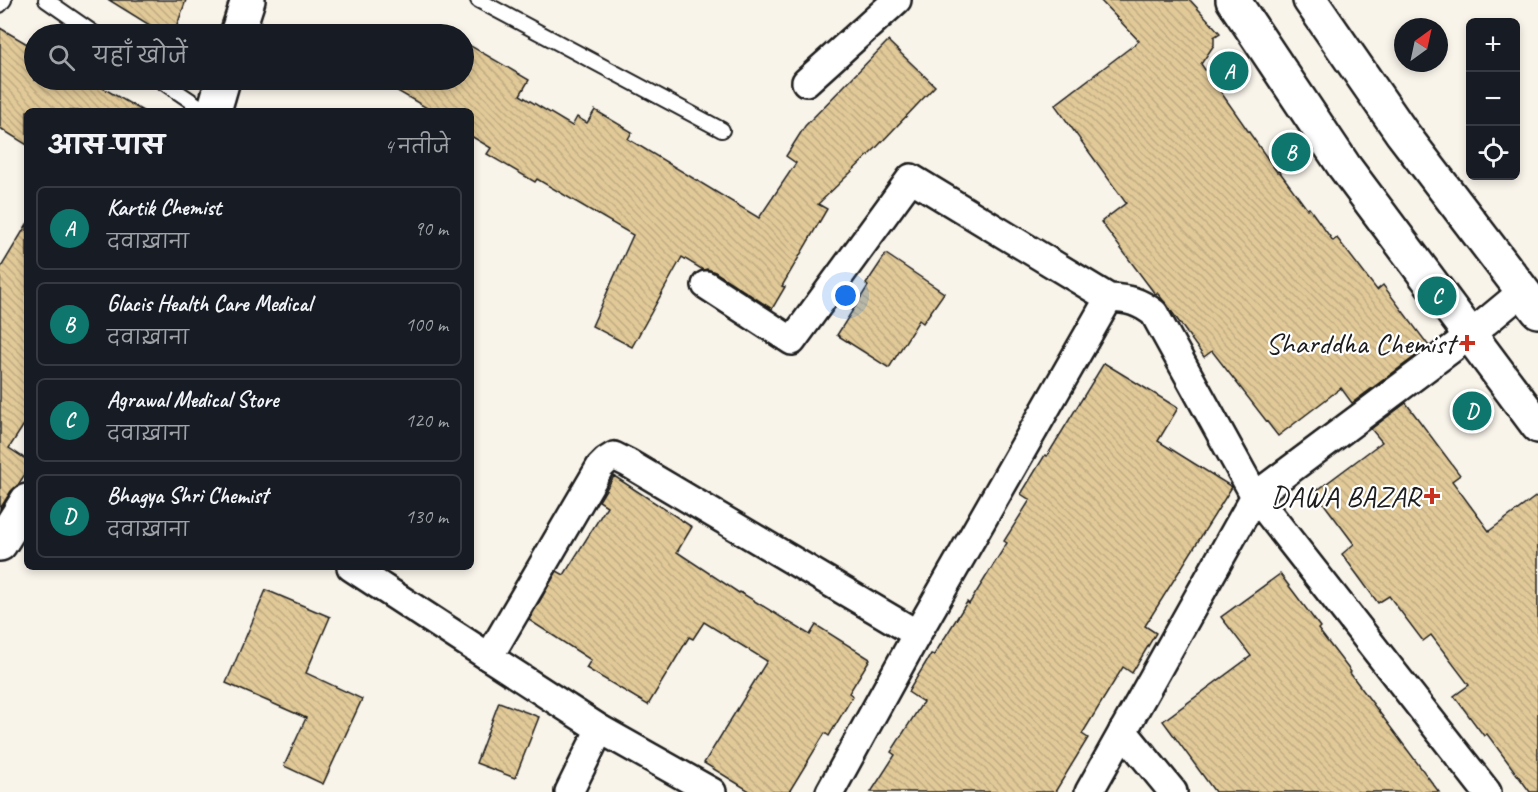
<!DOCTYPE html>
<html lang="hi">
<head>
<meta charset="utf-8">
<style>
	body { margin:0; font-family:Caveat,"Playpen Sans Deva",sans-serif; background:#20242c; color:#f1f3f6 }
	.controls { position:absolute; right:18px; top:18px; display:grid; overflow:hidden; border-radius:9px; box-shadow:0 3px 9px #0003 }
	.controls button { width:54px; height:54px; display:grid; place-items:center; padding:0; border:0; border-bottom:2px solid #363941; background:#171b24; color:#f1f3f6; font:30px sans-serif }
	.compass { position:absolute; left:1394px; top:18px; width:54px; height:54px; border-radius:50%; background:#171b24; box-shadow:0 3px 9px #0003; rotate:33deg }
	.you { position:absolute; left:846px; top:296px; width:21px; height:21px; margin:-15px; border:4px solid #fff; border-radius:50%; background:#1a73e8; box-shadow:0 0 0 9px #1a73e833 }
	.badge { display:grid; place-items:center; width:39px; height:39px; border-radius:50%; background:#0f766e; color:#fff; font-size:20px; font-weight:700 }
	.pin { position:absolute; translate:-50% -50%; border:3px solid #fff; box-shadow:0 2px 6px #0006 }
	.list { margin:0; padding:0; list-style:none }
	h2 { display:flex; justify-content:space-between; align-items:center; height:78px; margin:0; padding:0 24px; font-size:26px }
	h2 small { font-size:20px; font-weight:400; color:#9ea1a6 }
	.list li { display:grid; grid-template-columns:39px 1fr auto; gap:18px; align-items:center; box-sizing:border-box; height:84px; margin:0 12px 12px; padding:0 12px; border:2px solid #363941; border-radius:9px }
	.list b { display:block; font-size:22px; white-space:nowrap }
	.list p { margin:0; font-size:20px; white-space:nowrap; color:#9ea1a6 }
	.list em { font-size:20px; font-style:normal; color:#9ea1a6 }
	.icon { flex:none; width:33px; height:33px; fill:none; stroke:currentColor; stroke-width:2; stroke-linecap:round; stroke-linejoin:round }
	.map { position:relative; flex:none; width:1538px; height:792px; overflow:hidden }
	.search { position:absolute; background:#171b24; box-shadow:0 3px 9px #0003; left:24px; top:24px; width:450px; height:66px; display:flex; align-items:center; gap:15px; box-sizing:border-box; padding:0 21px; border-radius:33px; color:#9ea1a6; font-size:22px }
	.panel { position:absolute; background:#171b24; box-shadow:0 3px 9px #0003; left:24px; top:108px; width:450px; height:462px; border-radius:9px }
	.map>svg:first-child { display:block }
	.building { fill:url(#building-back-hatch); stroke:#1c1c1c; stroke-width:1.5 }
	.lines { fill:none; stroke-linecap:round; stroke-linejoin:round }
	.lane-casing { stroke:#1c1c1c; stroke-width:18 }
	.street-casing { stroke:#1c1c1c; stroke-width:32 }
	.secondary-casing { stroke:#1c1c1c; stroke-width:38 }
	.lane { stroke:#fff; stroke-width:14 }
	.street { stroke:#fff; stroke-width:27 }
	.secondary { stroke:#fff; stroke-width:33 }
	.poi-dot { fill:#c8321e; stroke:#fff; stroke-width:2 }
	.labels { text-anchor:middle; dominant-baseline:central; stroke-width:4.5; stroke-linejoin:round; paint-order:stroke }
	.poi-label { font-size:30px; fill:#1c1c1c; stroke:#fff; text-anchor:end }
</style>
</head>
<body>
<div class="map">
<svg width="1538" height="792" viewBox="0 0 1538 792">
	<defs>
		<pattern id="building-back-hatch" width="6" height="6" patternUnits="userSpaceOnUse" patternTransform="scale(1.5)"><rect width="6" height="6" fill="#e1c998"/><path d="M-1 5l2 2M0 0l6 6M5-1l2 2" fill="none" stroke="#c0ac82"/></pattern>
	</defs>
	<rect width="100%" height="100%" fill="#f9f4ea"/>
	<filter id="ink" filterUnits="userSpaceOnUse"><feTurbulence type="fractalNoise" baseFrequency=".0167" numOctaves="2"/><feDisplacementMap in="SourceGraphic" scale="12" xChannelSelector="R" yChannelSelector="G"/><feConvolveMatrix kernelMatrix="1 2 1 2 8 2 1 2 1" color-interpolation-filters="sRGB"/></filter>
	<g filter="url(#ink)">
		<g class="building">
			<path d="M109,0H186L174,34H164Z"/>
			<path d="M1100,0H1190L1220,33L1214,37V45L1201,64L1277,172L1279,171L1307,209L1309,208L1333,241L1337,238L1377,290L1383,285L1429,346L1352,403L1341,388L1278,436L1212,351L1204,357L1167,305L1157,293L1155,294L1101,222L1126,203L1055,105L1139,41Z"/>
			<path d="M0,28L34,48V80H89L143,111H27V145L0,128Z"/>
			<path d="M888,41L935,86L876,148L818,204L827,209L782,286L785,287L772,309L715,272L707,269L703,270L682,257L632,347L592,326L633,235L537,179L535,182L487,154L491,148L471,136V111H432L394,89L399,80H464V42L529,80L520,95L572,126L577,117L587,123L595,110L632,132L628,139L759,218L796,163L786,156L805,126Z"/>
			<path d="M27,224V420L9,448L27,460V471L18,485L11,491L0,509V269Z"/>
			<path d="M886,254L944,293L923,323L919,320L889,368L837,335L868,286L866,284Z"/>
			<path d="M1104,363L1178,408L1158,441L1232,487L1145,626L1156,633L1132,673L1123,667L1082,734L1088,738L1055,792H871L895,755L891,752L923,702L908,692L931,654L934,655L967,602L969,604L1007,543L1004,541L1030,500L1021,494L1045,455L1047,456Z"/>
			<path d="M1406,403L1460,475L1452,481L1489,531L1538,495V792H1530L1487,734L1484,736L1454,696L1469,685L1431,635L1423,641L1389,596L1378,603L1342,554L1354,544L1315,492L1382,442L1371,429Z"/>
			<path d="M614,476L692,527L677,552L739,593L740,592L810,635L816,625L870,659L849,693L853,696L829,736L825,733L789,792H751L704,763L767,661L704,622L693,639L689,637L648,705L586,668L591,660L529,620L557,571L564,575L607,506L599,501Z"/>
			<path d="M1280,574L1320,627L1318,629L1351,672L1350,673L1439,792H1215L1163,721L1251,656L1221,617Z"/>
			<path d="M266,590L330,617L306,673L362,699L323,784L284,766L306,718L226,683Z"/>
			<path d="M499,702L539,717L515,778L476,763Z"/>
		</g>
		<g class="lines">
			<defs>
				<g id="lane">
					<path d="M46,0L95,34"/>
					<path d="M478,0L722,130"/>
					<path d="M0,5L4,0"/>
					<path d="M160,80L206,111"/>
				</g>
				<g id="street">
					<path d="M806,82L897,0"/>
					<path d="M706,285L792,341L911,178L1109,298C1129,299 1138,301 1154,313L1255,496L1487,792"/>
					<path d="M351,567L489,657L600,729L712,792"/>
					<path d="M489,657L600,467L606,461L614,456L628,463L917,634"/>
					<path d="M1123,731L1173,792"/>
					<path d="M569,792L600,729"/>
					<path d="M830,792L917,634L1109,298"/>
					<path d="M1089,792L1255,496L1470,335L1523,291"/>
				</g>
				<g id="secondary">
					<path d="M1233,0L1344,166L1538,426"/>
					<path d="M1310,0L1402,133L1538,311"/>
					<path d="M237,34L248,0"/>
					<path d="M214,111L223,80"/>
					<path d="M0,544L27,501"/>
				</g>
			</defs>
			<use href="#lane" class="lane-casing"/>
			<use href="#street" class="street-casing"/>
			<use href="#secondary" class="secondary-casing"/>
			<use href="#lane" class="lane"/>
			<use href="#street" class="street"/>
			<use href="#secondary" class="secondary"/>
		</g>
	</g>
	<g class="poi-dot">
		<path d="M1464 334h6v6h6v6h-6v6h-6v-6h-6v-6h6z"/>
		<path d="M1429 487h6v6h6v6h-6v6h-6v-6h-6v-6h6z"/>
	</g>
	<g class="labels">
		<g class="poi-label">
			<text x="1455" y="343">Sharddha Chemist</text>
			<text x="1420" y="496">DAWA BAZAR</text>
		</g>
	</g>
</svg>
<div class="controls">
<button>+</button>
<button>−</button>
<button><svg class="icon" aria-label="locate" viewBox="0 0 24 24"><circle cx="12" cy="12" r="6"/><path d="M12 2v4M12 18v4M2 12h4M18 12h4"/></svg></button>
</div>
<svg class="compass" viewBox="-18 -18 36 36"><path d="M0-13l5 13h-10z" fill="#e53935"/><path d="M0 13l5-13h-10z" fill="#9ea1a6"/></svg>
<div class="you"></div>
<div class="pin badge" style="left:1229px;top:71px">A</div>
<div class="pin badge" style="left:1291px;top:152px">B</div>
<div class="pin badge" style="left:1437px;top:296px">C</div>
<div class="pin badge" style="left:1472px;top:411px">D</div>
<div class="search"><svg class="icon" aria-label="search" viewBox="0 0 24 24"><circle cx="10" cy="10" r="6"/><path d="M15 15l6 6"/></svg>यहाँ खोजें</div>
<section class="panel">
<h2>आस-पास<small>4 नतीजे</small></h2>
<ul class="list">
<li><span class="badge">A</span><div><b>Kartik Chemist</b><p>दवाख़ाना</p></div><em>90 m</em></li>
<li><span class="badge">B</span><div><b>Glacis Health Care Medical</b><p>दवाख़ाना</p></div><em>100 m</em></li>
<li><span class="badge">C</span><div><b>Agrawal Medical Store</b><p>दवाख़ाना</p></div><em>120 m</em></li>
<li><span class="badge">D</span><div><b>Bhagya Shri Chemist</b><p>दवाख़ाना</p></div><em>130 m</em></li>
</ul>
</section>
</div>
</body>
</html>
